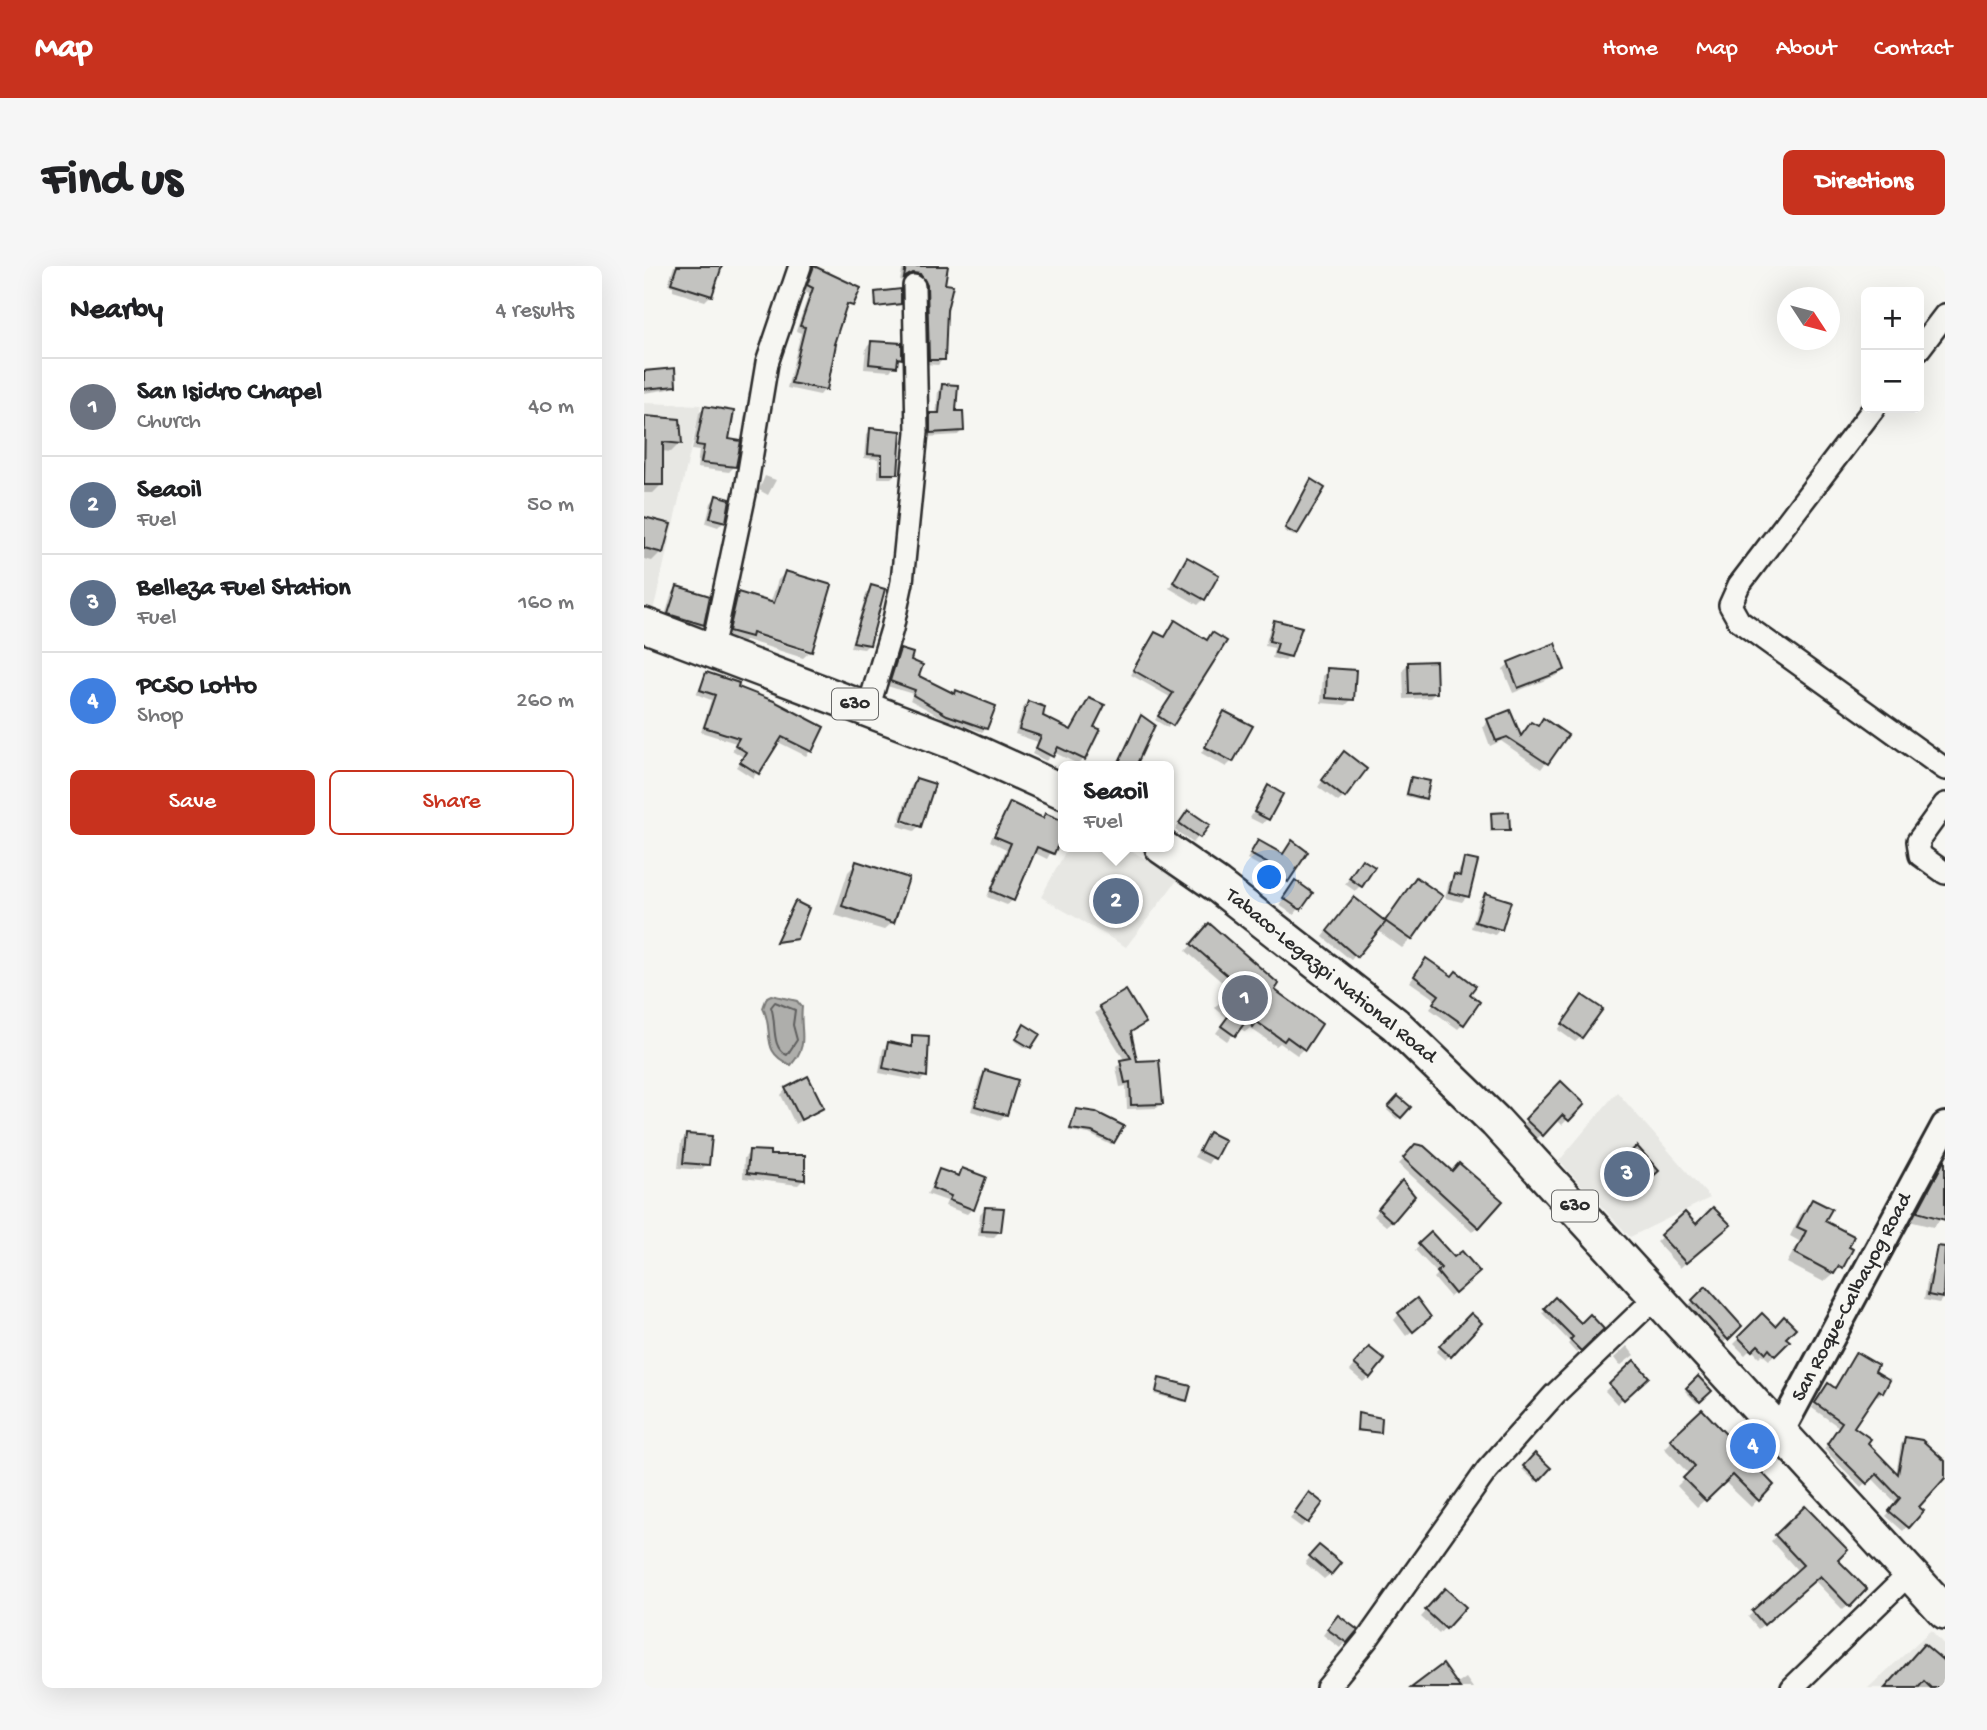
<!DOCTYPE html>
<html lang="en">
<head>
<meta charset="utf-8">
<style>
	body { margin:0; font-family:"Gochi Hand",sans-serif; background:#f6f6f6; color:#202124 }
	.controls { position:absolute; right:21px; top:21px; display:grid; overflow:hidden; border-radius:10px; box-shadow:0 7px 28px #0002 }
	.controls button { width:63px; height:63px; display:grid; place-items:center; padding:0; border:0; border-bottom:2px solid #e0e0e0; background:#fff; color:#202124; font:35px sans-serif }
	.compass { position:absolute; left:1133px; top:21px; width:63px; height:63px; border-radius:50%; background:#fff; box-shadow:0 7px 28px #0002; rotate:126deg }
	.you { position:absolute; left:626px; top:612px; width:24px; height:24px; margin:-18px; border:5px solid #fff; border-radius:50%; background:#1a73e8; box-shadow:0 0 0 10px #1a73e833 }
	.badge { display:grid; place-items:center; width:46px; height:46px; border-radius:50%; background:#c8321e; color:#fff; font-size:23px; font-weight:700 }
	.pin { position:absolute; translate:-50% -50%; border:4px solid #fff; box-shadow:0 2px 7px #0006 }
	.popup { position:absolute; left:414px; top:495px; width:116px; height:91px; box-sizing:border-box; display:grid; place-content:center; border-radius:10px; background:#fff; filter:drop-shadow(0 2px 5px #0005); font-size:23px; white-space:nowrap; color:#757577 }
	.popup b { font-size:26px; color:#202124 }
	.popup::after { content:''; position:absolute; left:50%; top:100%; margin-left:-14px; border:14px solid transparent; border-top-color:#fff }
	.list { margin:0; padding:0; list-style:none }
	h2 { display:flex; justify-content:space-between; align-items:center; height:91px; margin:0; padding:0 28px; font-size:30px }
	h2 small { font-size:23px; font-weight:400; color:#757577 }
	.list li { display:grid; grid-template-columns:46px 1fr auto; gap:21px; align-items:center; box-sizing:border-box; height:98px; padding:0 28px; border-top:2px solid #e0e0e0 }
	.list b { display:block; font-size:26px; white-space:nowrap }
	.list p { margin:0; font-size:23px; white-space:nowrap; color:#757577 }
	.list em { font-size:23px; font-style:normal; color:#757577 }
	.actions { display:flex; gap:14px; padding:21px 28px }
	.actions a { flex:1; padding:16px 0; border:2px solid #c8321e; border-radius:10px; text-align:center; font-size:24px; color:#c8321e }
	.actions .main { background:#c8321e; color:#fff }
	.map { position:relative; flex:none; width:1301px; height:1422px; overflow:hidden; border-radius:10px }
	header { display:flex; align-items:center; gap:42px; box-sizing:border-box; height:98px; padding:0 35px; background:#c8321e; color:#fff }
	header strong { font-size:33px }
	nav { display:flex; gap:38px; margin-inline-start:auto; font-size:24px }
	.intro { display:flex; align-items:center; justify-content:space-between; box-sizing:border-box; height:168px; padding:0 42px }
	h1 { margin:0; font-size:49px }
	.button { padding:18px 32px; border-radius:10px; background:#c8321e; color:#fff; font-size:24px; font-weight:700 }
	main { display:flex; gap:42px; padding:0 42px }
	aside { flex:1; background:#fff; border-radius:10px; box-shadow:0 7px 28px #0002 }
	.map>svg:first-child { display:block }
	.built { fill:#e7e7e3 }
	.water { fill:#aeaeab; stroke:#7a7a78; stroke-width:2 }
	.shadow { fill:#0003; fill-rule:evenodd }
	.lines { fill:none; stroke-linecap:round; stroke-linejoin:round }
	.shore { stroke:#5f5f5e; stroke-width:2 }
	.building { fill:#c3c3c0; stroke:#2b2b2b; stroke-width:2 }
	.minor-casing { stroke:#2b2b2b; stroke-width:26 }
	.tertiary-casing { stroke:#2b2b2b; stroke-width:32 }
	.primary-casing { stroke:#2b2b2b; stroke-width:38 }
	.minor { stroke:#f6f6f2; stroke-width:21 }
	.tertiary { stroke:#f6f6f2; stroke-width:26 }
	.primary { stroke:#f6f6f2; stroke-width:33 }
	.labels { text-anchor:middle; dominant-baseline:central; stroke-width:5; stroke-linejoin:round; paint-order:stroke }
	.shield { fill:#f6f6f2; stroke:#686867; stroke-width:2 }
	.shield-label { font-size:19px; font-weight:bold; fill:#2b2b2b }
	.street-label { font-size:21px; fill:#2b2b2b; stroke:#f6f6f2 }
</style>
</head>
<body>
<header>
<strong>Map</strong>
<nav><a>Home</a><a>Map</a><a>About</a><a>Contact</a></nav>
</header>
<div class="intro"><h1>Find us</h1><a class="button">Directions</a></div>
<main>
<aside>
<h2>Nearby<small>4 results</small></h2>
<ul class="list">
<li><span class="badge" style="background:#6b7280">1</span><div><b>San Isidro Chapel</b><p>Church</p></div><em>40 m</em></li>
<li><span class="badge" style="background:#5c6f8a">2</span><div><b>Seaoil</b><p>Fuel</p></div><em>50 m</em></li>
<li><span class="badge" style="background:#5c6f8a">3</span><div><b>Belleza Fuel Station</b><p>Fuel</p></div><em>160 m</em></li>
<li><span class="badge" style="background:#3f7fe0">4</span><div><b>PCSO Lotto</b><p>Shop</p></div><em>260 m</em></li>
</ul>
<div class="actions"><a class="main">Save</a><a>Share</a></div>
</aside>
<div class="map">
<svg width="1301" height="1422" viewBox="0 0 1301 1422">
	<rect width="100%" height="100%" fill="#f6f6f2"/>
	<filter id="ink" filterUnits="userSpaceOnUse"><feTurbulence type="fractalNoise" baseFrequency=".0143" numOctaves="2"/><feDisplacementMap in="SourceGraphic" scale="14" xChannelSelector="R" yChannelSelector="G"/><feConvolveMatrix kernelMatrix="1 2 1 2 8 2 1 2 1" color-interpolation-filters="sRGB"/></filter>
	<g filter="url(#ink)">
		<g class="built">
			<path d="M0,137L57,139L9,345L0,341Z"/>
			<path d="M424,581H482L534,613L482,681L397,631Z"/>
			<path d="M973,826L1066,932L986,971L915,895Z"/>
			<path d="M1287,1364L1301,1380V1422H1224Z"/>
		</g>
		<path class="water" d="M127,729L153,735L158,741C155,767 166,777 147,799C115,786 131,766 119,742L123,731Z"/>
		<g class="shadow">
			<path d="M30,0H76L67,29L61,35L29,25V20L24,19Z"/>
			<path d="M259,0H303L299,20L307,21L299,93L294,99L280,98L277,19L264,11L256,15Z"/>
			<path d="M169,2L215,22L207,39L199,43L187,79L181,123L176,129L143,122L157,67L152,65L165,28L159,25L164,7Z"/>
			<path d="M232,28L255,37L230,42Z"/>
			<path d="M228,76L257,92L246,105L220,103L222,82Z"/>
			<path d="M0,108L31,119L26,123L0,127Z"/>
			<path d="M298,120L318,164L314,169L282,171V154L292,149L294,125Z"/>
			<path d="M61,141L83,175L91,200L85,206L53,202L55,185L48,184L55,147Z"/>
			<path d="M2,152L36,177L27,186L18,185V218L9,227H0Z"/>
			<path d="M227,164L252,208L247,212H234V193L220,192L222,169Z"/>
			<path d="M121,210L132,214L124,229L115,224Z"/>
			<path d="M665,218L652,268L650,270L640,265Z"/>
			<path d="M72,231L80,255L74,261L62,257L67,237Z"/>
			<path d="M0,253L17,286L8,295L0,293Z"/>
			<path d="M543,293L560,333L554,339L525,322Z"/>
			<path d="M141,307L167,385L159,392L102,374L99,377L79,372L88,335L95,328L126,338L134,314ZM101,362L165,383V387L100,366Z"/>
			<path d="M227,321L225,378L220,383L206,381L223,326Z"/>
			<path d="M34,322L64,331L58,359L52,364L20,353L28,327Z"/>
			<path d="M531,356L563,375L524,462L511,454L526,431L487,409L508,372L520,373Z"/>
			<path d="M631,356L646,390L641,395L628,392L630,382L621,380L626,361Z"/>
			<path d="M256,385L273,411L342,462L338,466L299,452L266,434L269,428L243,420Z"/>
			<path d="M765,397L791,427L786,432L760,433L759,403Z"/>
			<path d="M865,398L919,403L914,409L869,427L859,403Z"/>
			<path d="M684,404L708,433L702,439L677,437L679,410Z"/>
			<path d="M62,408L91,423L166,485L162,490L134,476L109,512L92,501L99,491L88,484L92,477L57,466L67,434L52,428Z"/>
			<path d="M445,434L448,462L439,493L434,498L409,486L402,495L388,488L394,476L371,468L379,442L384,437L396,451L426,465Z"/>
			<path d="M581,447L588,495L582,501L557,487Z"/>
			<path d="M844,455L876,472L887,458L922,470L897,503L857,475L846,480L839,461Z"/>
			<path d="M695,493L700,531L694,536L674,521Z"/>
			<path d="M767,513L780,532L778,534L761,530Z"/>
			<path d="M273,514L276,560H275L256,552L267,520Z"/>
			<path d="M625,522L623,553L618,558L606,552Z"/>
			<path d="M366,538L397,553L401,549L420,557V563L403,593L389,586L369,634L363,639L343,631L362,583L346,575Z"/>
			<path d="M848,549L864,563L862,565L846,566Z"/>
			<path d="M539,552L563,560L549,577L531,564Z"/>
			<path d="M255,555L274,561L270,565L254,560Z"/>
			<path d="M614,576L638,590L648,577L662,586L638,619L625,609L627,606L603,593Z"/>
			<path d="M821,594L823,630L818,636L801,632L805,616L812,610Z"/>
			<path d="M213,597L249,656L240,664L190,649L204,606Z"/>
			<path d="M713,601L716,620L711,625L701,618Z"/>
			<path d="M772,613L767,673L758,682L733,664L707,694L679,671L705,638L739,657Z"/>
			<path d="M646,622L667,627L650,649L635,639Z"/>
			<path d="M467,623L474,650L469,655L451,644Z"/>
			<path d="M841,629L856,663L851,669L827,662L835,634Z"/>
			<path d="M149,640L151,672L132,678Z"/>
			<path d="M559,666L628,724L659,783L653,789L636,777L632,780L606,762L601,766L595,761L583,775L572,767L583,752L571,742L586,723L542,685Z"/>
			<path d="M778,700L824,729L819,758L814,763L786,743L792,734L766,716Z"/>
			<path d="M481,726L500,757L486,768L491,797L517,838L513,842L483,843L482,820L476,821L472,801L481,795L451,747Z"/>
			<path d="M933,737L937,771L931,776L914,764Z"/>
			<path d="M378,763L393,769L383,783L371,775Z"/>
			<path d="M269,771L281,810L277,815L235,807L239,783L244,778L264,782Z"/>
			<path d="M342,806L362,848L356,854L327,845L336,812Z"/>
			<path d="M917,818L938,838L918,859L912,853L892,874L877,860Z"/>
			<path d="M142,823L178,841L151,858L137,829Z"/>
			<path d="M754,832L764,841L753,853L743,844Z"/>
			<path d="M432,845L469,876L467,879L445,868L425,865Z"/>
			<path d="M565,868L579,875L564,898L550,891Z"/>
			<path d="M42,870L63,898L57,904L34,902L37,876Z"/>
			<path d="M772,880L808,907L856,936L828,966L755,898Z"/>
			<path d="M993,882L1012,905L979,935L959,912Z"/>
			<path d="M106,886L124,891L159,914L154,919L99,912L100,892Z"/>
			<path d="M1301,888V942L1298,952L1289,961L1265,955Z"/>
			<path d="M318,904L328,943L323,948L301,940L303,935L283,928L296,905L312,911Z"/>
			<path d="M753,922L748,955L742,960L730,950Z"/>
			<path d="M1168,935L1197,1001L1180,1016L1143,997L1155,975L1146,970L1159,944Z"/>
			<path d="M341,942L356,965L350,971L334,970L336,948Z"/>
			<path d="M1041,949L1052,960L1079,964L1036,1002L1012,976Z"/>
			<path d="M787,969L829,1011L806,1031L790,1012L794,1008L771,984Z"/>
			<path d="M1290,1005L1301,1007V1030L1295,1037L1280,1034L1284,1010Z"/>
			<path d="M1062,1022L1096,1060L1078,1078L1044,1040Z"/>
			<path d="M911,1034L937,1060L958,1063L932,1087L924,1078L926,1076L898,1047Z"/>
			<path d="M755,1048L779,1056L762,1070L750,1054Z"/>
			<path d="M827,1049L835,1057L801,1094L792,1086Z"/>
			<path d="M1118,1050L1143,1075L1125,1094L1118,1088L1115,1091L1107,1083L1101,1089L1090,1078Z"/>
			<path d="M983,1080L990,1089L976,1100L970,1092Z"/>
			<path d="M719,1089L725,1111L719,1116L706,1105Z"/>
			<path d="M990,1097L1003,1110L973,1138L961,1125Z"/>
			<path d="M1228,1106L1238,1126L1234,1130L1231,1128L1208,1161L1252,1208L1257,1178L1262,1173L1298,1194L1301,1191V1210L1272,1241L1277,1246L1259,1265L1242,1250L1253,1238L1227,1211L1217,1221L1180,1183L1195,1161L1168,1142L1180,1124H1190Z"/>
			<path d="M1054,1113L1065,1125L1053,1137L1041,1125Z"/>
			<path d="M516,1114L542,1134L540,1136L510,1128Z"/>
			<path d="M1058,1145L1127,1219L1107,1241L1080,1215L1053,1241L1033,1220L1045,1208L1020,1182Z"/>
			<path d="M715,1149L735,1166H711Z"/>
			<path d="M891,1190L904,1202L892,1216L878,1203Z"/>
			<path d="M660,1234L663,1255L657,1261L646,1253Z"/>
			<path d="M1161,1242L1192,1294L1221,1323L1199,1344L1170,1314L1114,1363L1104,1351L1154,1305L1127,1275Z"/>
			<path d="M670,1287L686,1308L680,1313L661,1297Z"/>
			<path d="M801,1325L820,1341L795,1368L777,1351Z"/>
			<path d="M688,1357L711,1364L696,1382L679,1369Z"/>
			<path d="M1301,1401V1422H1243Z"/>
			<path d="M822,1412L829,1422H771L812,1419Z"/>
		</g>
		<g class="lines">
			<path class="shore" d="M131,736L151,744L149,759L153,774L143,789C126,782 133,756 127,741Z"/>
		</g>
		<g class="building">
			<path d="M33,0H78L68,30L27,17Z"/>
			<path d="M170,0L217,22L209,40L203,38L190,78H192L183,124L147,117L161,61L156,60L169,22L163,19Z"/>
			<path d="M262,0H304L301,18L309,19L303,44L301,94H285L283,19L276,8L269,7L260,12Z"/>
			<path d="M257,23V38L232,41L231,26Z"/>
			<path d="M227,75L258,77V93L254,92L253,101L225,98Z"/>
			<path d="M31,102L32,120L0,123V105Z"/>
			<path d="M298,118L314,119L312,145H319L320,165L286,167V147H295Z"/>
			<path d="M60,140L90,145L85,173L97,175L92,201L57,197L60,180L52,179Z"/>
			<path d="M1,150L36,153L38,178L19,176V219H0Z"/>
			<path d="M226,162L257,165L254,208H238V189L224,188Z"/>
			<path d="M667,213L681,222L653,269L641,262Z"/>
			<path d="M72,229L86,233L82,256L66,252Z"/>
			<path d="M0,251L27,258L19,287L0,282Z"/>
			<path d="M543,291L575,309L561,334L529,316Z"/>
			<path d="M141,305L188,319L168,386L108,367L107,371L85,365L94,326L130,337Z"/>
			<path d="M227,319L241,323L226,379L209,376Z"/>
			<path d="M33,320L66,330L60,359L24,348Z"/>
			<path d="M531,354L563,374L568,366L583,375L529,460L514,450L529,427L489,404L511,366L521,371Z"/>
			<path d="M630,354L658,361L647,391L631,387L634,377L625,375Z"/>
			<path d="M911,377L921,404L874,422L864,396Z"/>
			<path d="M256,383L269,387L267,394L279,399L275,410L311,428L312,424L352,440L343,463L303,449L269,429L271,424L246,415Z"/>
			<path d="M792,395L793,427L765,428L764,396Z"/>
			<path d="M683,402L712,404L710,434L682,432Z"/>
			<path d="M62,406L95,417L94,421L130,435L180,461L168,486L138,471L115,508L96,496L102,486L91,479L95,472L60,461L71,429L56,424Z"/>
			<path d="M445,432L461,439L450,461L456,463L441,494L414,481L409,491L392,482L397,470L375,463L384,435L401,441L399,450L427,464Z"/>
			<path d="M866,444L877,470L887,456L894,460L899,452L924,469L904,498L863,471L852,475L843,453Z"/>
			<path d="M580,445L609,460L589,496L561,481Z"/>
			<path d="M497,449L511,459L492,500H473Z"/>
			<path d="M700,485L723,503L701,532L678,514Z"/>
			<path d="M767,511L786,515L782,533L763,528Z"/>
			<path d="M272,512L291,518L277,561L258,554Z"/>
			<path d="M624,519L639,528L625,554L610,546Z"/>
			<path d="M366,536L399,552L401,547L419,555V567L410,588L393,581L370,635L347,625L367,577L350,570Z"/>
			<path d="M544,544L566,559L556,572L535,557Z"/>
			<path d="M865,546L866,564H848L847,547Z"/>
			<path d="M614,574L639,588L648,574L664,586L644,616L628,604L630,601L606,588Z"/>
			<path d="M820,592L834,595L825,631L805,626L810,608L816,610Z"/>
			<path d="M718,593L731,601L718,621L705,612Z"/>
			<path d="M212,595L265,612L250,657L198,640Z"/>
			<path d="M772,611L799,630L768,674L741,655Z"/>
			<path d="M651,614L669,627L657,644L639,632Z"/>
			<path d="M467,621L487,634L476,651L455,638Z"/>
			<path d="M841,627L867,635L858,664L831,656Z"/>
			<path d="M710,631L742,656L713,691L683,665Z"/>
			<path d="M151,635L165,642L153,673L132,676Z"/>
			<path d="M565,657L635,718L631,724L678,758L661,784L643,771L640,775L613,756L609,761L602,755L591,770L577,760L588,745L576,735L591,716L547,678Z"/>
			<path d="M782,692L808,710L812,705L832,720L826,728L836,736L820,759L789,737L795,729L770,710Z"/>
			<path d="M482,724L502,757L487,766L493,795L515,794L519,838L487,839L486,816L481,817L476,794L487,792L455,740Z"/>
			<path d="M938,729L959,743L938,772L918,758Z"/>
			<path d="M380,758L396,768L387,782L372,773Z"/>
			<path d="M268,769L285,770L283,811L239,802L244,776L268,781Z"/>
			<path d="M341,804L374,814L363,849L331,840Z"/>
			<path d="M164,810L180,842L157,854L141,822Z"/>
			<path d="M917,815L941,838L925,855L918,849L899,870L881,853Z"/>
			<path d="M754,830L767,841L757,852L744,841Z"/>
			<path d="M432,843L452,846L480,860L470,877L448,866L426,863Z"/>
			<path d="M565,866L581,874L571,893L555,885Z"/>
			<path d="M42,868L68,870L65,899L39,897Z"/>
			<path d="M771,878L780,880L808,905L815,897L859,935L835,962L759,892Z"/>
			<path d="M993,880L1015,905L982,934L960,909Z"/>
			<path d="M105,884L126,885V889H161V914L103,907Z"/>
			<path d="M1301,893V954L1273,946Z"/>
			<path d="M318,902L342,911L330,944L305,934L307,930L288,922L295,903L315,910Z"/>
			<path d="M758,914L771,930L749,956L734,943Z"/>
			<path d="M1168,933L1188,943L1181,955L1210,970L1205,981L1209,983L1199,1002L1195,1000L1190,1008L1151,987L1162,965L1153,961Z"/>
			<path d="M341,941L360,942L357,966L338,965Z"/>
			<path d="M1069,941L1087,959L1042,997L1016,969L1041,946L1052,958Z"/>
			<path d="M787,966L810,991L818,985L836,1006L811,1028L793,1006L797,1002L774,978Z"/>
			<path d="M1293,980L1301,981L1299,1032L1284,1029Z"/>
			<path d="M1062,1020L1098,1060L1084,1074L1048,1034Z"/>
			<path d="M911,1031L937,1057L946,1048L960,1063L937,1085L926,1074L929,1071L900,1042Z"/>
			<path d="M773,1032L787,1051L769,1066L754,1047Z"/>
			<path d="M827,1047L838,1057L807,1091L795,1080Z"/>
			<path d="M1118,1047L1131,1060L1140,1050L1152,1062L1142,1072L1146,1075L1131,1090L1125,1083L1122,1087L1114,1079L1108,1085L1094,1071Z"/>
			<path d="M725,1081L741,1094L726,1112L710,1098Z"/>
			<path d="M1212,1086L1234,1099L1231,1105L1246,1114L1239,1127L1235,1124L1210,1161L1227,1173L1224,1177L1254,1208L1261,1171L1278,1174L1301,1195V1212L1275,1241L1280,1245L1265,1262L1245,1245L1256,1232L1233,1208L1223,1218L1183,1178L1198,1156L1171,1137L1184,1117L1191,1122Z"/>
			<path d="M990,1094L1005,1111L980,1134L965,1118Z"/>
			<path d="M1054,1110L1068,1125L1056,1136L1042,1122Z"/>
			<path d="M515,1112L547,1120L543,1135L512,1126Z"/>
			<path d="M1058,1143L1130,1219L1115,1235L1089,1209L1062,1235L1039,1212L1051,1200L1026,1173Z"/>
			<path d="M714,1147L738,1152L737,1167L713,1164Z"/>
			<path d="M891,1187L907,1202L895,1215L879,1200Z"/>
			<path d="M665,1226L679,1237L664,1257L650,1247Z"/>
			<path d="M1161,1240L1204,1284L1194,1294L1223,1323L1206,1341L1176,1310L1120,1359L1108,1345L1159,1299L1131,1269Z"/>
			<path d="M675,1279L697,1297L687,1309L665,1290Z"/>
			<path d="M801,1322L822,1341L802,1363L781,1344Z"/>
			<path d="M694,1349L714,1364L703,1377L683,1363Z"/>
			<path d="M1280,1378L1301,1396V1422H1287L1280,1415L1274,1422H1241Z"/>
			<path d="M799,1398L816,1422H767Z"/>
		</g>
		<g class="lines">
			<defs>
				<g id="minor">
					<path d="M1275,83L1301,49"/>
					<path d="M1230,142L1095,319L1086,339L1095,355L1301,503"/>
					<path d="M68,383L102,223L123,97L156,0"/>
					<path d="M224,443L248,363L258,316L273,166L270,20"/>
					<path d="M1301,538L1274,575L1276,589L1301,607"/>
					<path d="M683,1422L724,1372L843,1204L911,1128L1013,1030"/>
					<path d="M1148,1422L1266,1307"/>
				</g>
				<path id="tertiary" d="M1136,1166L1301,860"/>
				<g id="primary">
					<path d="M0,359L314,478L420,526"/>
					<path d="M518,581L573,619L751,758L852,856L1301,1346"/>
				</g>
			</defs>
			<use href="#minor" class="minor-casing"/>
			<use href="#tertiary" class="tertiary-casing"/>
			<use href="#primary" class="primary-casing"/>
			<use href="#minor" class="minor"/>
			<use href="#tertiary" class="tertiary"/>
			<use href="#primary" class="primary"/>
		</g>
	</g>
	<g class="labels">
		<g class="shield">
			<rect x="188" y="422.5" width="46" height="31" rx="5"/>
			<rect x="908" y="924.5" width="46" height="31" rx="5"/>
		</g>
		<g class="shield-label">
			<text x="211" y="438">630</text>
			<text x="931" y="940">630</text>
		</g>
		<g class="street-label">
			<text transform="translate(686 711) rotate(39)">Tabaco-Legazpi National Road</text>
			<text transform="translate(1209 1032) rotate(-62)">San Roque-Calbayog Road</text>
		</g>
	</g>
</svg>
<div class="controls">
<button>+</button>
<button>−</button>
</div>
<svg class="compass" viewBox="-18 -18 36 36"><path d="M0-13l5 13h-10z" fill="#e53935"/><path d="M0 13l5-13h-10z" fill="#757577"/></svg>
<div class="you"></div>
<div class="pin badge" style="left:601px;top:732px;background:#6b7280">1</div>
<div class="pin badge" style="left:472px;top:635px;background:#5c6f8a">2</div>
<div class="popup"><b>Seaoil</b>Fuel</div>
<div class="pin badge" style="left:983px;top:908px;background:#5c6f8a">3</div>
<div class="pin badge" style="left:1109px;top:1180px;background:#3f7fe0">4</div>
</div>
</main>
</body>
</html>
